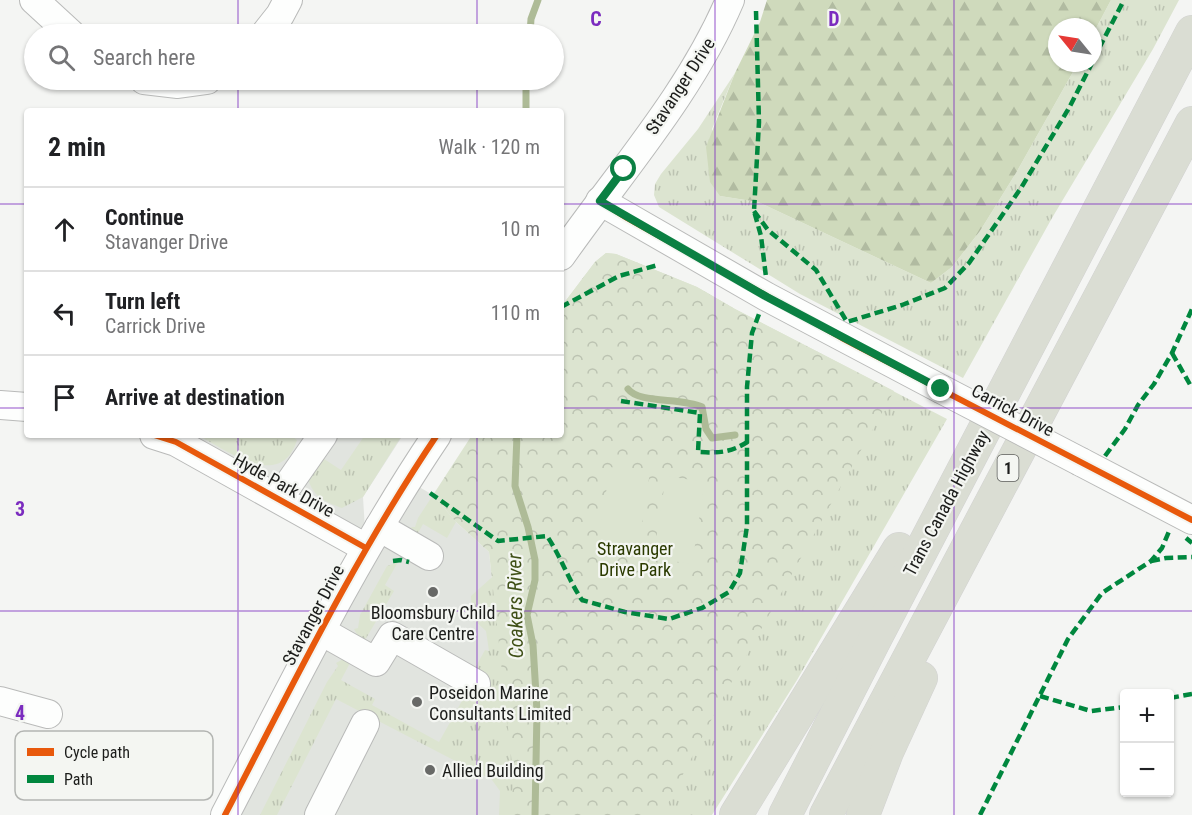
<!DOCTYPE html>
<html lang="en">
<head>
<meta charset="utf-8">
<style>
	body { margin:0; font-family:"Roboto Condensed",sans-serif; background:#f2f2f2; color:#202124 }
	.controls { position:absolute; right:18px; bottom:18px; display:grid; overflow:hidden; border-radius:6px; box-shadow:0 2px 4px #0004 }
	.controls button { width:54px; height:54px; display:grid; place-items:center; padding:0; border:0; border-bottom:2px solid #e0e0e0; background:#fff; color:#202124; font:30px sans-serif }
	.compass { position:absolute; left:1048px; top:18px; width:54px; height:54px; border-radius:50%; background:#fff; box-shadow:0 2px 4px #0004; rotate:300deg }
	.stop { position:absolute; width:18px; height:18px; margin:-14px; border:4px solid #0b8043; border-radius:50%; background:#fff }
	.stop.end { background:#0b8043; border-color:#fff; box-shadow:0 2px 6px #0008 }
	.list { margin:0; padding:0; list-style:none }
	h2 { display:flex; justify-content:space-between; align-items:center; height:78px; margin:0; padding:0 24px; font-size:26px }
	h2 small { font-size:20px; font-weight:400; color:#757577 }
	.list li { display:grid; grid-template-columns:39px 1fr auto; gap:18px; align-items:center; box-sizing:border-box; height:84px; padding:0 24px; border-top:2px solid #e0e0e0 }
	.list b { display:block; font-size:22px; white-space:nowrap }
	.list p { margin:0; font-size:20px; white-space:nowrap; color:#757577 }
	.list em { font-size:20px; font-style:normal; color:#757577 }
	.icon { flex:none; width:33px; height:33px; fill:none; stroke:currentColor; stroke-width:2; stroke-linecap:round; stroke-linejoin:round }
	.map { position:relative; flex:none; width:1192px; height:815px; overflow:hidden }
	.search { position:absolute; background:#fff; box-shadow:0 2px 4px #0004; left:24px; top:24px; width:540px; height:66px; display:flex; align-items:center; gap:15px; box-sizing:border-box; padding:0 21px; border-radius:33px; color:#757577; font-size:22px }
	.panel { position:absolute; background:#fff; box-shadow:0 2px 4px #0004; left:24px; top:108px; width:540px; height:330px; border-radius:6px }
	.map>svg:first-child { display:block }
	.built { fill:#e1e4df }
	.grass { fill:url(#grass-tufts) }
	.forest { fill:url(#forest-firs) }
	.park { fill:url(#park-crowns) }
	.pitch { fill:#dce4d0 }
	.lines { fill:none; stroke-linecap:round; stroke-linejoin:round }
	.stream { stroke:#aebb97; stroke-width:7 }
	.minor-casing { stroke:#b9bab9; stroke-width:30 }
	.highway-casing { stroke:#d2d2d2; stroke-width:34 }
	.minor { stroke:#fdfefd; stroke-width:28 }
	.highway { stroke:#daddd3; stroke-width:33 }
	.minor-bridge-casing { stroke:#b9bab9; stroke-width:30; stroke-linecap:butt }
	.minor-bridge { stroke:#fdfefd; stroke-width:28 }
	.quiet { stroke:#00873e; stroke-width:4.5; stroke-dasharray:9 4.5; stroke-linecap:butt }
	.cycleway-casing { stroke:#f4f6f2; stroke-width:10 }
	.cycleway { stroke:#e8590c; stroke-width:6 }
	.route { stroke:#0b8043; stroke-width:8 }
	.grid { fill:none; stroke:#7b2cbf; stroke-width:1.5; stroke-opacity:0.55 }
	.poi-dot { fill:#686967; stroke:#f4f6f2; stroke-width:2 }
	.labels { text-anchor:middle; dominant-baseline:central; stroke-width:4.5; stroke-linejoin:round; paint-order:stroke }
	.shield { fill:#f4f6f2; stroke:#5d5e5c; stroke-width:1.5 }
	.shield-label { font-size:16px; font-weight:bold; fill:#1c1d1b }
	.street-label { font-size:18px; fill:#1c1d1b; stroke:#f4f6f2 }
	.park-label { font-size:18px; fill:#2b3a00; stroke:#f4f6f2 }
	.poi-label { font-size:18px; fill:#1c1d1b; stroke:#f4f6f2; text-anchor:start }
	.water-label { font-size:20px; font-style:italic; fill:#3f5017; stroke:#f4f6f2 }
	.key { fill:#f4f6f2; stroke:#b3b5b2; stroke-width:1.5 }
	.key-label { font-size:16px; fill:#1c1d1b }
	.grid-label { font-size:20px; text-anchor:middle; font-weight:bold; fill:#7b2cbf; stroke:#f4f6f2; stroke-width:4.5; stroke-linejoin:round; paint-order:stroke }
</style>
</head>
<body>
<div class="map">
<svg width="1192" height="815" viewBox="0 0 1192 815">
	<defs>
		<pattern id="grass-tufts" width="24" height="20" patternUnits="userSpaceOnUse" patternTransform="scale(1.5)"><rect width="24" height="20" fill="#dce4d0"/><path d="M3 7l-1-3M5 7V3M7 7l1-3M15 17l-1-3M17 17v-4M19 17l1-3" fill="none" stroke="#bcc3b2"/></pattern>
		<pattern id="forest-firs" width="22" height="20" patternUnits="userSpaceOnUse" patternTransform="scale(1.5)"><rect width="22" height="20" fill="#cfdabc"/><path d="M5 1l3.5 6h-7zM16 11l3.5 6h-7z" fill="#b1bba1"/></pattern>
		<pattern id="park-crowns" width="20" height="18" patternUnits="userSpaceOnUse" patternTransform="scale(1.5)"><rect width="20" height="18" fill="#dce4d0"/><path d="M2 6a3 3 0 1 1 6 0M12 15a3 3 0 1 1 6 0" fill="none" stroke="#bcc3b2"/></pattern>
	</defs>
	<rect width="100%" height="100%" fill="#f4f5f3"/>
	<path class="built" d="M154,435H403L363,497L366,546L407,480L433,495L456,522L489,552L514,783L508,815H225L366,548Z"/>
	<g class="grass">
		<path d="M1111,0H1179L1153,49L1052,218L963,378L800,294L659,207L654,195L655,184L661,174L698,129L735,73L712,129L720,196L758,202L931,283L952,267L980,231L1016,173L1078,63H1093V34Z"/>
		<path d="M606,253L616,254L697,287L735,309L947,419L797,680L712,815H499L500,791L492,780L336,699L277,815H260L327,682L338,666L336,663L345,658L350,663L341,680L375,699L372,705L439,742L463,699L469,701L482,680L475,668L485,650L489,651L486,631L472,618L471,596L500,570L570,550L561,307L595,262Z"/>
		<path d="M198,435H276L279,437L281,435H290L297,440C281,492 226,450 198,435Z"/>
		<path d="M365,435H402L363,497L342,508C326,502 315,498 309,482L314,469L321,457L341,470Z"/>
		<path d="M433,495L456,522L447,538L423,524L417,535L411,527H415L418,518Z"/>
		<path d="M398,562L385,585L394,591L365,640L358,636L354,629L358,628L360,615L387,566Z"/>
	</g>
	<path class="forest" d="M767,0H1111L1093,34V27H1057V63H1078L1016,173L980,231L952,267L931,283L758,202L720,196L710,182L706,147L735,73L760,22Z"/>
	<path class="park" d="M606,253L616,254L697,287L735,309L894,391L721,701L662,815H508L514,783L489,552L456,522L433,495L472,435H561V307L595,262Z"/>
	<g class="pitch">
		<path d="M610,467L650,472L637,556L597,550Z"/>
		<path d="M666,476L705,482L692,564L653,558Z"/>
	</g>
	<g class="lines">
		<g class="stream">
			<path d="M530,34L531,19L538,0"/>
			<path d="M526,111V80"/>
			<path d="M628,389C639,404 682,397 702,407L706,429L712,438L735,435"/>
			<path d="M517,435L515,486L528,527L535,560V580L527,615L533,645L537,711L535,815"/>
		</g>
		<defs>
			<g id="minor">
				<path d="M34,0L71,34"/>
				<path d="M265,34L280,15L288,0"/>
				<path d="M144,80L178,84L207,80"/>
				<path d="M600,201L767,297L941,389"/>
				<path d="M561,256C619,173 690,94 730,0"/>
				<path d="M0,405L27,407"/>
				<path d="M154,435L176,442L366,548"/>
				<path d="M1081,462L1192,520"/>
				<path d="M279,498L323,435"/>
				<path d="M379,527L429,556"/>
				<path d="M321,631L376,662L392,636L476,684"/>
				<path d="M0,701L48,714"/>
				<path d="M225,815C292,686 356,555 437,435"/>
				<path d="M319,815L365,724"/>
			</g>
			<g id="highway">
				<path d="M736,815L899,549"/>
				<path d="M785,815L874,641L1192,32"/>
				<path d="M826,815L1192,123"/>
				<path d="M863,815L887,752L921,678"/>
			</g>
		</defs>
		<use href="#minor" class="minor-casing"/>
		<use href="#highway" class="highway-casing"/>
		<use href="#minor" class="minor"/>
		<use href="#highway" class="highway"/>
		<defs>
			<path id="minor-bridge" d="M941,389L1081,462"/>
		</defs>
		<use href="#minor-bridge" class="minor-bridge-casing"/>
		<use href="#minor-bridge" class="minor-bridge"/>
		<g class="quiet">
			<path d="M756,11L759,122L754,211L761,236L766,277"/>
			<path d="M1093,60L1124,0"/>
			<path d="M754,211L768,230L816,270L847,322L902,305L945,288L969,263L1021,188L1069,108L1092,63"/>
			<path d="M561,307L619,276L658,265"/>
			<path d="M1172,353L1192,388"/>
			<path d="M621,401L700,413L698,452C720,453 730,453 749,441"/>
			<path d="M1105,456L1125,429L1138,405L1154,384L1172,353L1192,309"/>
			<path d="M430,493L498,541L547,536C561,557 568,579 582,600L625,612L669,619L702,608L729,592L740,573L747,526V387L752,333L759,314"/>
			<path d="M1186,538L1192,543"/>
			<path d="M393,561L401,560L409,562"/>
			<path d="M1151,561L1166,558L1192,557"/>
			<path d="M1040,696L1091,711L1124,707"/>
			<path d="M1170,698L1192,694"/>
			<path d="M980,815L1068,639L1102,593L1151,561L1162,548L1170,529"/>
		</g>
		<defs>
			<g id="cycleway">
				<path d="M600,201L627,218L842,338L1192,520"/>
				<path d="M154,435L176,442L366,548"/>
				<path d="M225,815C292,686 356,555 437,435"/>
			</g>
		</defs>
		<use href="#cycleway" class="cycleway-casing"/>
		<use href="#cycleway" class="cycleway"/>
	</g>
	<g class="lines">
		<path class="route" d="M624,169L600,201L767,297L941,389"/>
	</g>
	<path class="grid" d="M238,0V34M477,0V34M715,0V815M954,0V815M238,80V111M477,80V111M0,204H27M561,204H1192M0,408H27M561,408H1192M238,435V815M477,435V815M0,611H1192"/>
	<g class="poi-dot">
		<circle cx="433" cy="592" r="6"/>
		<circle cx="417" cy="702" r="6"/>
		<circle cx="430" cy="770" r="6"/>
	</g>
	<g class="labels">
		<rect class="shield" x="997.5" y="455" width="21" height="26" rx="4.5"/>
		<g class="shield-label">
			<text x="1008" y="468">1</text>
		</g>
		<g class="street-label">
			<text transform="translate(680 86) rotate(-57)">Stavanger Drive</text>
			<text transform="translate(1013 410) rotate(28)">Carrick Drive</text>
			<text transform="translate(284 485) rotate(29)">Hyde Park Drive</text>
			<text transform="translate(946 503) rotate(-62)">Trans Canada Highway</text>
			<text transform="translate(313 615) rotate(-62)">Stavanger Drive</text>
		</g>
		<g class="park-label">
			<text x="635" y="548">Stravanger<tspan x="635" dy="21">Drive Park</tspan></text>
		</g>
		<g class="poi-label">
			<text x="433" y="612" text-anchor="middle">Bloomsbury Child<tspan x="433" dy="21">Care Centre</tspan></text>
			<text x="429" y="692">Poseidon Marine<tspan x="429" dy="21">Consultants Limited</tspan></text>
			<text x="442" y="770">Allied Building</text>
		</g>
		<g class="water-label">
			<text transform="translate(515 606) rotate(-91)">Coakers River</text>
		</g>
	</g>
	<rect x="15" y="731" width="198" height="69" rx="9" class="key"/>
	<rect x="27" y="748" width="27" height="8" fill="#e8590c"/>
	<rect x="27" y="775" width="27" height="8" fill="#00873e"/>
	<g class="key-label">
		<text x="64" y="758">Cycle path</text>
		<text x="64" y="785">Path</text>
	</g>
	<g class="grid-label">
		<text x="596" y="26">C</text>
		<text x="834" y="26">D</text>
		<text x="20" y="516">3</text>
		<text x="20" y="720">4</text>
	</g>
</svg>
<div class="controls">
<button>+</button>
<button>−</button>
</div>
<svg class="compass" viewBox="-18 -18 36 36"><path d="M0-13l5 13h-10z" fill="#e53935"/><path d="M0 13l5-13h-10z" fill="#757577"/></svg>
<div class="stop" style="left:624px;top:169px"></div>
<div class="stop end" style="left:941px;top:389px"></div>
<div class="search"><svg class="icon" aria-label="search" viewBox="0 0 24 24"><circle cx="10" cy="10" r="6"/><path d="M15 15l6 6"/></svg>Search here</div>
<section class="panel">
<h2>2 min<small>Walk · 120 m</small></h2>
<ul class="list">
<li><svg class="icon" aria-label="ahead" viewBox="0 0 24 24"><path d="M12 20V5M6 11l6-6 6 6"/></svg><div><b>Continue</b><p>Stavanger Drive</p></div><em>10 m</em></li>
<li><svg class="icon" aria-label="left" viewBox="0 0 24 24"><path d="M17 20v-9H6M10 6l-5 5 5 5"/></svg><div><b>Turn left</b><p>Carrick Drive</p></div><em>110 m</em></li>
<li><svg class="icon" aria-label="arrive" viewBox="0 0 24 24"><path d="M6 21V4h12l-3 4 3 4H6"/></svg><div><b>Arrive at destination</b></div></li>
</ul>
</section>
</div>
</body>
</html>
